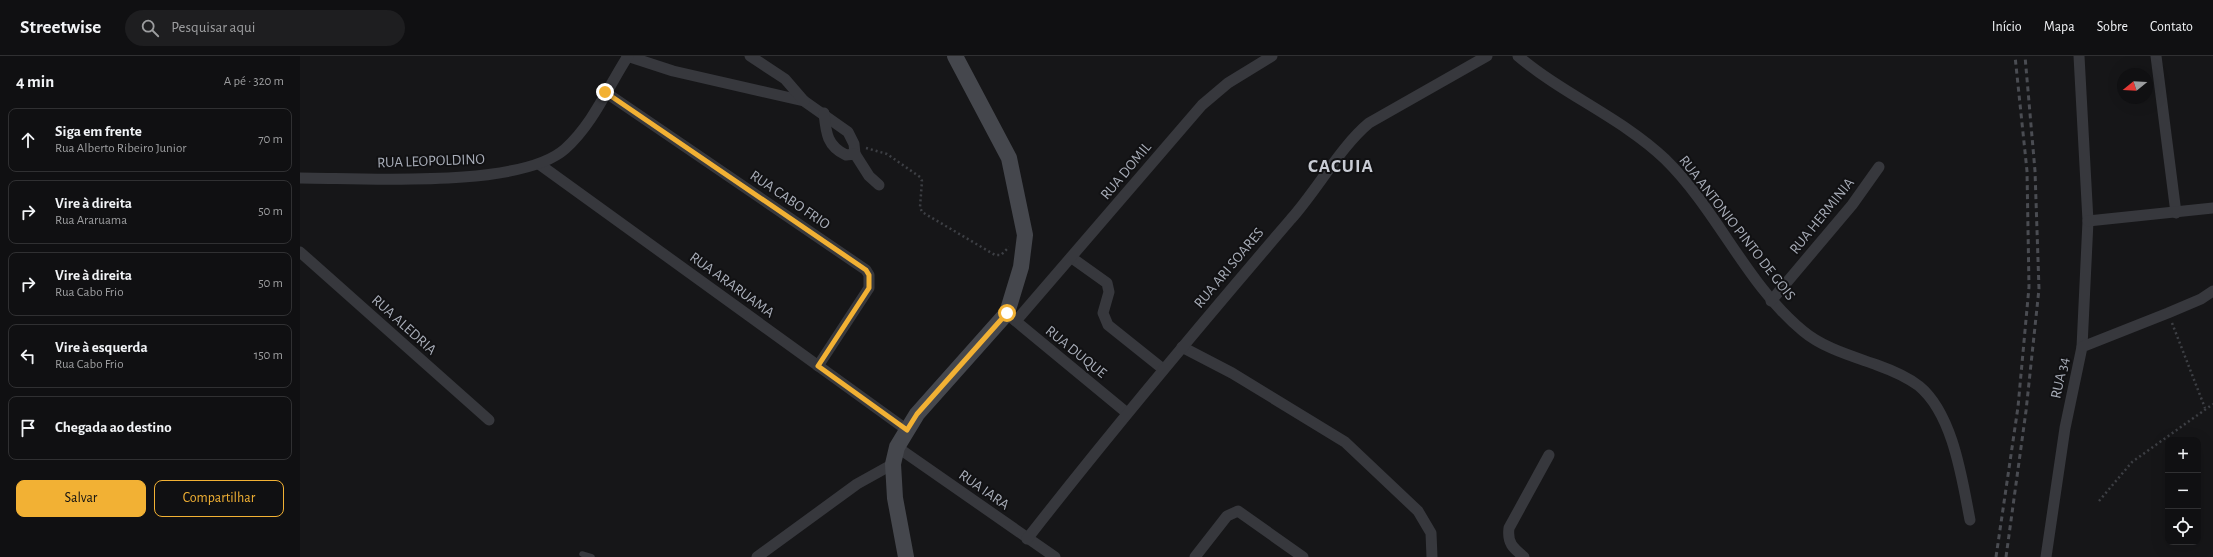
<!DOCTYPE html>
<html lang="pt">
<head>
<meta charset="utf-8">
<style>
	body { margin:0; font-family:"Alegreya Sans",sans-serif; background:#1e1e20; color:#f1f3f6 }
	.controls { position:absolute; right:12px; bottom:12px; display:grid; overflow:hidden; border-radius:8px; box-shadow:0 4px 16px #0002 }
	.controls button { width:36px; height:36px; display:grid; place-items:center; padding:0; border:0; border-bottom:1px solid #303032; background:#101012; color:#f1f3f6; font:20px sans-serif }
	.compass { position:absolute; left:1817px; top:12px; width:36px; height:36px; border-radius:50%; background:#101012; box-shadow:0 4px 16px #0002; rotate:252deg }
	.stop { position:absolute; width:12px; height:12px; margin:-9px; border:3px solid #f2b134; border-radius:50%; background:#fff }
	.stop.end { background:#f2b134; border-color:#fff; box-shadow:0 1px 4px #0008 }
	.list { margin:0; padding:0; list-style:none }
	h2 { display:flex; justify-content:space-between; align-items:center; height:52px; margin:0; padding:0 16px; font-size:17px }
	h2 small { font-size:13px; font-weight:400; color:#9c9d9f }
	.list li { display:grid; grid-template-columns:26px 1fr auto; gap:12px; align-items:center; box-sizing:border-box; height:64px; margin:0 8px 8px; padding:0 8px; border:1px solid #303032; border-radius:8px }
	.list b { display:block; font-size:15px; white-space:nowrap }
	.list p { margin:0; font-size:13px; white-space:nowrap; color:#9c9d9f }
	.list em { font-size:13px; font-style:normal; color:#9c9d9f }
	.actions { display:flex; gap:8px; padding:12px 16px }
	.actions a { flex:1; padding:9px 0; border:1px solid #f2b134; border-radius:8px; text-align:center; font-size:14px; color:#f2b134 }
	.actions .main { background:#f2b134; color:#111 }
	.icon { flex:none; width:22px; height:22px; fill:none; stroke:currentColor; stroke-width:2; stroke-linecap:round; stroke-linejoin:round }
	.map { position:relative; flex:none; width:1913px; height:501px; overflow:hidden }
	header { display:flex; align-items:center; gap:24px; box-sizing:border-box; height:56px; padding:0 20px; background:#101012; border-bottom:1px solid #303032 }
	header strong { font-size:19px }
	nav { display:flex; gap:22px; margin-inline-start:auto; font-size:14px }
	.search { width:280px; height:36px; background:#1e1e20; display:flex; align-items:center; gap:10px; box-sizing:border-box; padding:0 14px; border-radius:22px; color:#9c9d9f; font-size:15px }
	main { display:flex }
	aside { flex:1; background:#101012 }
	.map>svg:first-child { display:block }
	.lines { fill:none; stroke-linecap:round; stroke-linejoin:round }
	.path { stroke:#3d3f44; stroke-width:2.5; stroke-dasharray:2 3; stroke-linecap:butt }
	.service { stroke:#37383d; stroke-width:5.5 }
	.minor { stroke:#37383d; stroke-width:11 }
	.secondary { stroke:#45474d; stroke-width:16 }
	.rail { stroke:#4a4c52; stroke-width:3; stroke-dasharray:5 4; stroke-linecap:butt }
	.route { stroke:#f2b134; stroke-width:5 }
	.labels { text-anchor:middle; dominant-baseline:central; stroke-width:4; stroke-linejoin:round; paint-order:stroke }
	.street-label { font-size:15px; fill:#a8adb8; stroke:#111113 }
	.district-label { font-size:19px; font-weight:bold; letter-spacing:1px; fill:#c9ccd4; stroke:#111113 }
</style>
</head>
<body>
<header>
<strong>Streetwise</strong>
<div class="search"><svg class="icon" aria-label="search" viewBox="0 0 24 24"><circle cx="10" cy="10" r="6"/><path d="M15 15l6 6"/></svg>Pesquisar aqui</div>
<nav><a>Início</a><a>Mapa</a><a>Sobre</a><a>Contato</a></nav>
</header>
<main>
<aside>
<h2>4 min<small>A pé · 320 m</small></h2>
<ul class="list">
<li><svg class="icon" aria-label="ahead" viewBox="0 0 24 24"><path d="M12 20V5M6 11l6-6 6 6"/></svg><div><b>Siga em frente</b><p>Rua Alberto Ribeiro Junior</p></div><em>70 m</em></li>
<li><svg class="icon" aria-label="right" viewBox="0 0 24 24"><path d="M7 20v-9h11M14 6l5 5-5 5"/></svg><div><b>Vire à direita</b><p>Rua Araruama</p></div><em>50 m</em></li>
<li><svg class="icon" aria-label="right" viewBox="0 0 24 24"><path d="M7 20v-9h11M14 6l5 5-5 5"/></svg><div><b>Vire à direita</b><p>Rua Cabo Frio</p></div><em>50 m</em></li>
<li><svg class="icon" aria-label="left" viewBox="0 0 24 24"><path d="M17 20v-9H6M10 6l-5 5 5 5"/></svg><div><b>Vire à esquerda</b><p>Rua Cabo Frio</p></div><em>150 m</em></li>
<li><svg class="icon" aria-label="arrive" viewBox="0 0 24 24"><path d="M6 21V4h12l-3 4 3 4H6"/></svg><div><b>Chegada ao destino</b></div></li>
</ul>
<div class="actions"><a class="main">Salvar</a><a>Compartilhar</a></div>
</aside>
<div class="map">
<svg width="1913" height="501" viewBox="0 0 1913 501">
	<rect width="100%" height="100%" fill="#161618"/>
	<g class="lines">
		<g class="path">
			<path d="M566,92L587,98L620,121L622,125L620,151L622,156L695,199H701L709,191"/>
			<path d="M1872,267L1905,352"/>
			<path d="M1799,445L1832,406L1913,348"/>
		</g>
		<path class="service" d="M282,498L292,501"/>
		<g class="minor">
			<path d="M327,0L373,15L504,45L548,76L554,88L555,98"/>
			<path d="M450,0L485,23L504,45"/>
			<path d="M1218,0C1264,39 1322,62 1365,103C1418,155 1446,228 1503,275C1523,292 1552,300 1577,309C1591,314 1606,320 1619,330C1653,358 1662,423 1670,464"/>
			<path d="M1779,0L1788,165L1782,291"/>
			<path d="M1856,0L1876,157"/>
			<path d="M305,36L566,214L569,219V232L518,310"/>
			<path d="M524,57C526,77 527,90 546,99L555,98L569,120L579,129"/>
			<path d="M239,108L607,374"/>
			<path d="M0,122C62,122 220,133 265,93C293,68 308,31 328,0"/>
			<path d="M1788,165L1913,152"/>
			<path d="M0,196L189,364"/>
			<path d="M772,202L807,227L809,236L803,257L808,269L863,313"/>
			<path d="M1471,245L1552,149L1579,111"/>
			<path d="M712,262L827,357"/>
			<path d="M716,265L902,49L928,27L972,0"/>
			<path d="M882,291L932,317L1045,386L1118,455L1131,477L1132,501"/>
			<path d="M597,391L755,501"/>
			<path d="M727,483C812,374 901,268 991,163C1017,134 1041,90 1069,67L1187,0"/>
			<path d="M457,501L557,428L593,408"/>
			<path d="M895,501L927,460L938,455L1003,501"/>
			<path d="M1224,501C1213,492 1207,487 1209,472L1249,399"/>
			<path d="M1746,501L1765,372L1782,291L1868,257L1901,243L1913,235"/>
		</g>
		<path class="secondary" d="M606,501L595,442L593,408L597,391L617,358L707,257L721,211L725,179L709,102L655,0"/>
		<g class="rail">
			<path d="M1696,501L1718,351L1729,231L1727,115L1715,0"/>
			<path d="M1706,501L1726,355L1739,233L1735,115L1725,0"/>
		</g>
	</g>
	<g class="lines">
		<path class="route" d="M305,36L566,214L569,219V232L518,310L607,374L617,358L707,257"/>
	</g>
	<g class="labels">
		<g class="street-label">
			<text transform="translate(131 105) rotate(-2)">RUA LEOPOLDINO</text>
			<text transform="translate(826 115) rotate(-50)">RUA DOMIL</text>
			<text transform="translate(490 144) rotate(34)">RUA CABO FRIO</text>
			<text transform="translate(1522 160) rotate(-51)">RUA HERMINIA</text>
			<text transform="translate(1437 172) rotate(52)">RUA ANTONIO PINTO DE GOIS</text>
			<text transform="translate(929 212) rotate(-50)">RUA ARI SOARES</text>
			<text transform="translate(432 229) rotate(36)">RUA ARARUAMA</text>
			<text transform="translate(104 269) rotate(42)">RUA ALEDRIA</text>
			<text transform="translate(776 296) rotate(39)">RUA DUQUE</text>
			<text transform="translate(1760 322) rotate(-78)">RUA 34</text>
			<text transform="translate(684 434) rotate(35)">RUA IARA</text>
		</g>
		<g class="district-label">
			<text x="1041" y="110">CACUIA</text>
		</g>
	</g>
</svg>
<div class="controls">
<button>+</button>
<button>−</button>
<button><svg class="icon" aria-label="locate" viewBox="0 0 24 24"><circle cx="12" cy="12" r="6"/><path d="M12 2v4M12 18v4M2 12h4M18 12h4"/></svg></button>
</div>
<svg class="compass" viewBox="-18 -18 36 36"><path d="M0-13l5 13h-10z" fill="#e53935"/><path d="M0 13l5-13h-10z" fill="#9c9d9f"/></svg>
<div class="stop" style="left:707px;top:257px"></div>
<div class="stop end" style="left:305px;top:36px"></div>
</div>
</main>
</body>
</html>
